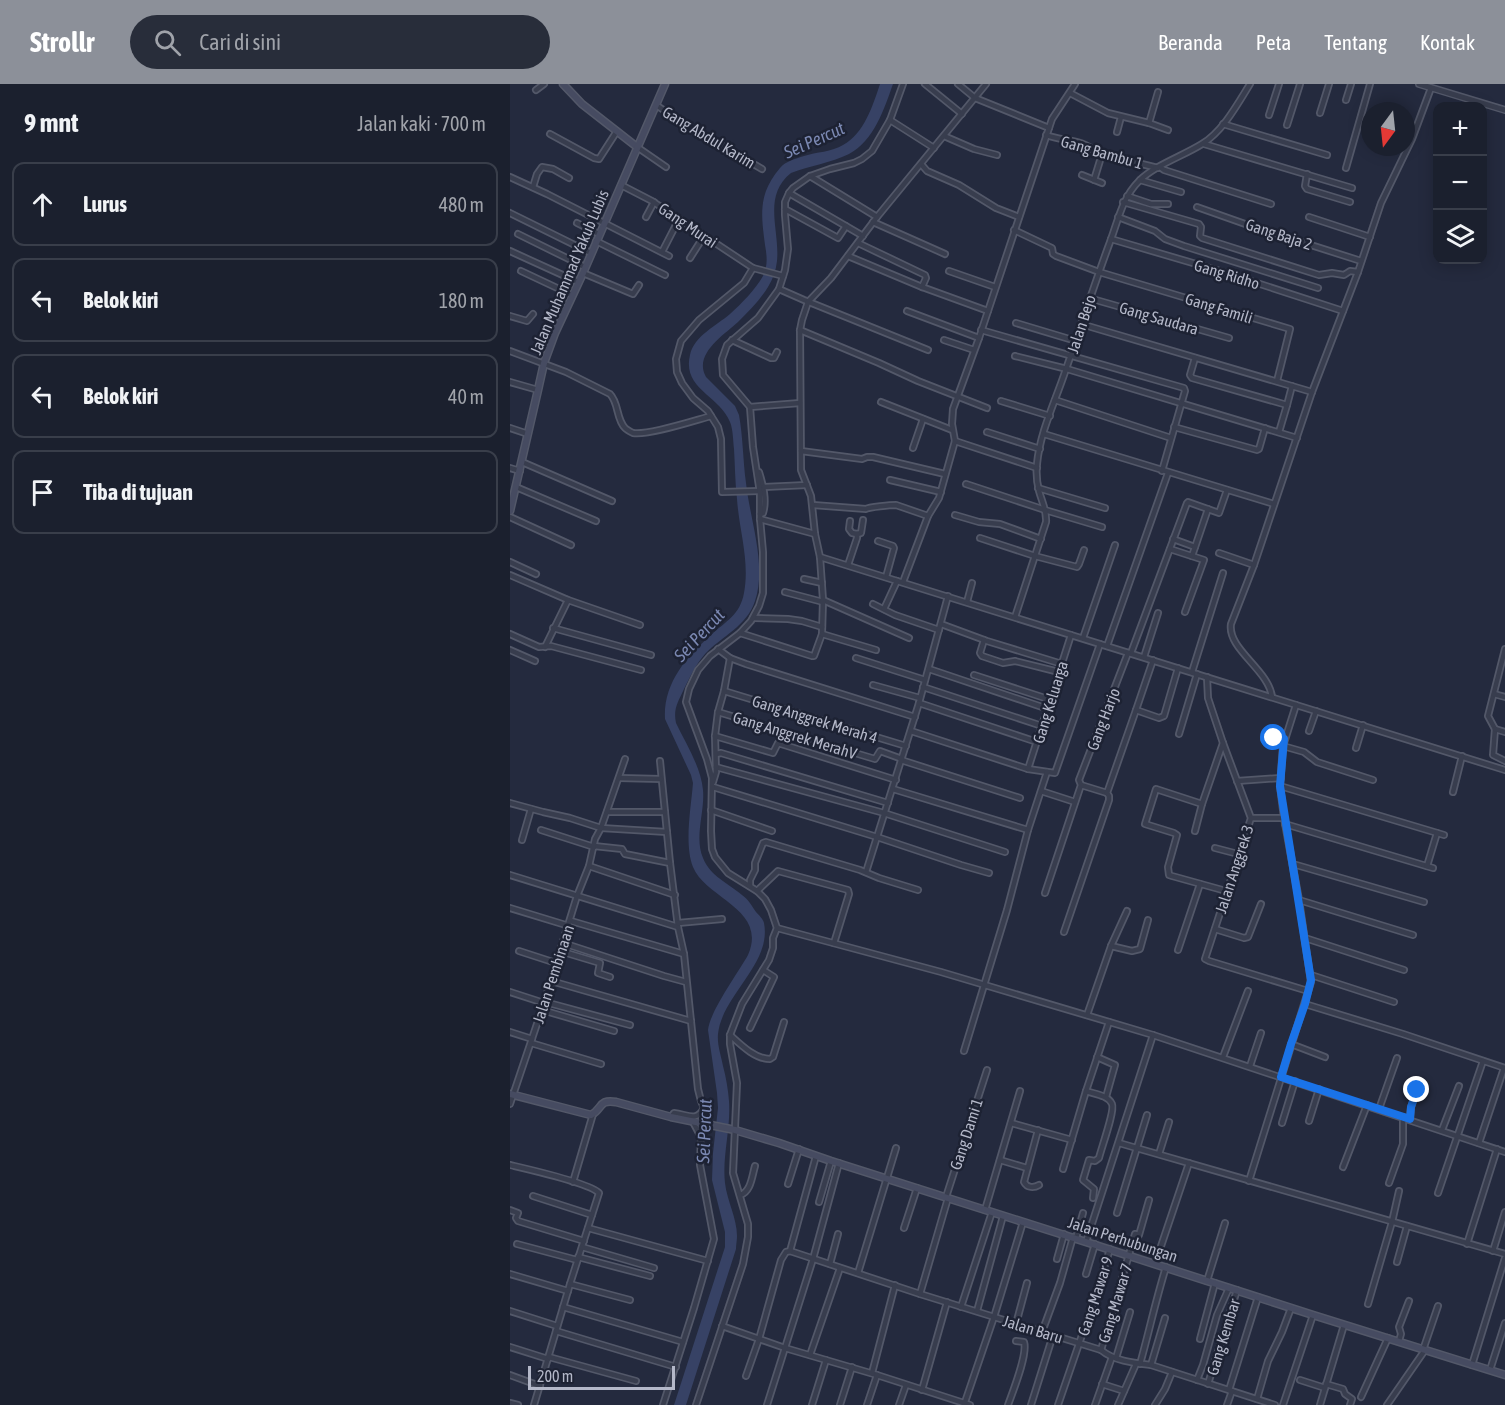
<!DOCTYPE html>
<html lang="id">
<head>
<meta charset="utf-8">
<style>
	body { margin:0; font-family:"Asap Condensed",sans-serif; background:#282d3a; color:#f1f3f6 }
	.controls { position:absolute; right:18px; top:18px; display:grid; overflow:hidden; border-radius:12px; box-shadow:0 3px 15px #0003 }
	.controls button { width:54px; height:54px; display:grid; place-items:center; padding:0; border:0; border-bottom:2px solid #393e4a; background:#1b202e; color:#f1f3f6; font:30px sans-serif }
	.compass { position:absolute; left:851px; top:18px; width:54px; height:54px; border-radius:50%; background:#1b202e; box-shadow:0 3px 15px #0003; rotate:195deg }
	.scale { position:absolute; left:18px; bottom:15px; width:147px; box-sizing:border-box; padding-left:6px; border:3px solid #b4b8c9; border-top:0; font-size:16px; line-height:21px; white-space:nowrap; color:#b4b8c9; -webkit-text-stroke:4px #1d2233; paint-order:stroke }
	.stop { position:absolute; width:18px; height:18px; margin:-14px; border:4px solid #1a73e8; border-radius:50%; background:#fff }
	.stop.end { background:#1a73e8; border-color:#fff; box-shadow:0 2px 6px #0008 }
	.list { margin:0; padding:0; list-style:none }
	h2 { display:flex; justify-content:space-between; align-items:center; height:78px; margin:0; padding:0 24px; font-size:26px }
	h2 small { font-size:20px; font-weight:400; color:#a0a3aa }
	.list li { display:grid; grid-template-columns:39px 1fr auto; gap:18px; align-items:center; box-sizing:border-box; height:84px; margin:0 12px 12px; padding:0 12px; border:2px solid #393e4a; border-radius:12px }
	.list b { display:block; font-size:22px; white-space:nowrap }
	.list em { font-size:20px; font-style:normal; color:#a0a3aa }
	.icon { flex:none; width:33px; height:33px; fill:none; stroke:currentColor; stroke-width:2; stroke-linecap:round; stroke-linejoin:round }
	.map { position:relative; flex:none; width:995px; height:1321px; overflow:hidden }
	header { display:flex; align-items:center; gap:36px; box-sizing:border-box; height:84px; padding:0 30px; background:#8c9099; color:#fff }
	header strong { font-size:28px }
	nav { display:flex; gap:33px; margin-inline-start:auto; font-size:21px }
	.search { width:420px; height:54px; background:#282d3a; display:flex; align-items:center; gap:15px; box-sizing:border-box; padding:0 21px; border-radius:33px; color:#a0a3aa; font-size:22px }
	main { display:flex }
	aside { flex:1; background:#1b202e }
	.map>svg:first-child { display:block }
	.water { fill:#374265 }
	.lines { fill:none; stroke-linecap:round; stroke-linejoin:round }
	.minor-casing { stroke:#535869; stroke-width:8 }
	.tertiary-casing { stroke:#535869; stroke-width:8 }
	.secondary-casing { stroke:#535869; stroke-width:9 }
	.minor { stroke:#383d4e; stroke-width:4.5 }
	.tertiary { stroke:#383d4e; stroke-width:5 }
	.secondary { stroke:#464b61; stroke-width:6 }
	.route { stroke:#1a73e8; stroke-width:8 }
	.labels { text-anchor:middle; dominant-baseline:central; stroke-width:5; stroke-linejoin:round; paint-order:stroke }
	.street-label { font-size:16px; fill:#b4b8c9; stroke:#1d2233 }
	.water-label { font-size:18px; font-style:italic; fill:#7b88b2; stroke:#1d2233 }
</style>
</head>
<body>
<header>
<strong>Strollr</strong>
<div class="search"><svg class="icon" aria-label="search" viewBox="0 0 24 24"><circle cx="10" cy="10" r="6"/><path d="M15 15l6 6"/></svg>Cari di sini</div>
<nav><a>Beranda</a><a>Peta</a><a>Tentang</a><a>Kontak</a></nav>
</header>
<main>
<aside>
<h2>9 mnt<small>Jalan kaki · 700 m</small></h2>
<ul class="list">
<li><svg class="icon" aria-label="ahead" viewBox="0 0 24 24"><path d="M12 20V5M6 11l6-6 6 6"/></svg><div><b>Lurus</b></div><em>480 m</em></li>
<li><svg class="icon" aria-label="left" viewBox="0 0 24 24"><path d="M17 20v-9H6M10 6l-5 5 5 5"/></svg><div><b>Belok kiri</b></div><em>180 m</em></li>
<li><svg class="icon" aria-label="left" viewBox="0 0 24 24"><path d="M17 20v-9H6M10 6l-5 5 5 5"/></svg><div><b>Belok kiri</b></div><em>40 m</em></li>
<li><svg class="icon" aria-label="arrive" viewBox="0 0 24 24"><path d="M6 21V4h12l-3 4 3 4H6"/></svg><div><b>Tiba di tujuan</b></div></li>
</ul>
</aside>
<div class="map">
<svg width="995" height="1321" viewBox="0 0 995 1321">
	<rect width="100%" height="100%" fill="#242a3e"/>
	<path class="water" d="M370,0H383C374,25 364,57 339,70C321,79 299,82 281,89C252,112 270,146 267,177C266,186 263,195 258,203C250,216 239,227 228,238C214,251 183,270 196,293L225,322L229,331C233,353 233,377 236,399C240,436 257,481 245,517C237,542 212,552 195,570C186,580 180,593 174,605C168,618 163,625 166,639C176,660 191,683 193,706C195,728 184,753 193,774C200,792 218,799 232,811C238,815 242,822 246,828C249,831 253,835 254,839C262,880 212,911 208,950C207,961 211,971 213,982C216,993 218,1005 219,1017C221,1045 212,1072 215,1099C217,1117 227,1134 227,1152C227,1156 226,1161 226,1165L176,1321H164L215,1163V1148L202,1096L203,1069L208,1024L207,1009L198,946C200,927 228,889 238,871C258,825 196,815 183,783C174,760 181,724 183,699L181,691L155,635C153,600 176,573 201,551C216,537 230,531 234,509C240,477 229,446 227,415C225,398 225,381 224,365C223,356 223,345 220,338C209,311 172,305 180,271C184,252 206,242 220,230C232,219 245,206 253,192C258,182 257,172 255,161C251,130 248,110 270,84C276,77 285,75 294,72C306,68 322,68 333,61C354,50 363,21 370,0Z"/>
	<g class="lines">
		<defs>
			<g id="minor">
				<path d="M415,0L452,30"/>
				<path d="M448,0L465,14L539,44"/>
				<path d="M26,6L34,0"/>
				<path d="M560,9L598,29L639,39L658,46"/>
				<path d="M836,16L841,0"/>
				<path d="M146,21L167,35L252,85"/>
				<path d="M810,29L819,0"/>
				<path d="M759,31L769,0"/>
				<path d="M380,36L424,64"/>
				<path d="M639,39L648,8"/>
				<path d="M713,40L817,71"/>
				<path d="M777,41L790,0"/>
				<path d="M607,48L611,33"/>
				<path d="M40,50L84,74L89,75L107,47"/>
				<path d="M536,51C555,58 572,54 587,69L648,84"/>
				<path d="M434,52L464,65L487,71"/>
				<path d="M694,60L842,104"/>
				<path d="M127,63L156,83"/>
				<path d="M411,80L417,87L449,101L486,124L509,133"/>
				<path d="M650,83L654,86L761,120"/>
				<path d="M836,84L860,0"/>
				<path d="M797,90L795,102L797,105L840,118"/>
				<path d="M572,91L592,99"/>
				<path d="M300,92L367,133"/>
				<path d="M0,93L37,110L159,172"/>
				<path d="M584,96L592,70"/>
				<path d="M630,96L671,108"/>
				<path d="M111,101L142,117L243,184L273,192"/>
				<path d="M23,103L27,90L32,83L43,85L59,94"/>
				<path d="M279,109L353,152"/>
				<path d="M617,112L641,120H658"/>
				<path d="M613,118L689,140L691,143L690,152L692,154L809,191L822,189L834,191L840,187L848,188"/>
				<path d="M687,123L738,141L851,177"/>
				<path d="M275,125L328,154L336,142"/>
				<path d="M0,129L81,169"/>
				<path d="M136,133L144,118"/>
				<path d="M608,133L645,147L655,155L674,162L808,204"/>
				<path d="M799,133L860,153"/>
				<path d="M363,138L435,170"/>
				<path d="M67,139L89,150"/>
				<path d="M504,146L542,164L543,170L546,172L589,188L780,245L767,297"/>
				<path d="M8,150L75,183"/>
				<path d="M601,155L710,187L833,227"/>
				<path d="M86,157L155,191"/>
				<path d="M348,159L415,191L416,194L412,203"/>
				<path d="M0,167L68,198"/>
				<path d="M152,168L169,135"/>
				<path d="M338,172L412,203L478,227"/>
				<path d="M180,174L194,152"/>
				<path d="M243,184L234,199L189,236L171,257L166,275L167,288L172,299L183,314L198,327L208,343L211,355L212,408L250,407"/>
				<path d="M11,187L62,211"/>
				<path d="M439,187L485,203"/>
				<path d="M73,189L123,210L129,201"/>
				<path d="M269,205L294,216L418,266"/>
				<path d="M579,214L719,254"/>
				<path d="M397,227L469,254"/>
				<path d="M0,232L17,237L23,230"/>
				<path d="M506,239L566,257"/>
				<path d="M571,240L802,308"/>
				<path d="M290,246L369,279L408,297L477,324"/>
				<path d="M471,246L674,304L675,307L652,387"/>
				<path d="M222,256L261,274H264L267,268"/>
				<path d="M434,256L464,266"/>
				<path d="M0,267L56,288L100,310C109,319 106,335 115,344C117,346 121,348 123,349C137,352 186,336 201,332"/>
				<path d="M505,272L557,285L787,354"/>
				<path d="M685,274L680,291L682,294L777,321L769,348"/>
				<path d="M0,298L28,306"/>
				<path d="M545,316L661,354"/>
				<path d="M491,317L540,332"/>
				<path d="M371,318L442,346"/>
				<path d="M777,321L782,302"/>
				<path d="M240,323L290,319"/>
				<path d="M664,343L747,366L749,365L755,344"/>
				<path d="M0,344L18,350"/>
				<path d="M477,348L530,365"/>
				<path d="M534,350L764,420"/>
				<path d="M445,357L527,384"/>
				<path d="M403,364L413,335"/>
				<path d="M291,367L352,375L357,373H363L435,390"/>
				<path d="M12,378L102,417"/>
				<path d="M0,384L10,387"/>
				<path d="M249,388C253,401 257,416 253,429L250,430"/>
				<path d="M380,396L431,408"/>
				<path d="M456,400L535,426L592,443"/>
				<path d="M6,403L86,437"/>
				<path d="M254,403L297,401"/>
				<path d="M528,404L595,424"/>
				<path d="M303,421L356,425C359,423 381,421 386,421L418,432"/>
				<path d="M445,431L469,438L490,440L531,455"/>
				<path d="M0,433L61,461"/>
				<path d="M250,435L305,450"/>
				<path d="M347,450L351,449L353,436"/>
				<path d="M470,454L525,472L567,483L569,480L574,466"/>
				<path d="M663,455L685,463"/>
				<path d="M368,457L383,462L384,464L376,493"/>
				<path d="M660,465L694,476L675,528"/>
				<path d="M709,469L744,481"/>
				<path d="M682,472L698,425"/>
				<path d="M310,473L995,686"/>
				<path d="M0,478L26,490"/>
				<path d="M338,481L347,454V450L342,449L339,445L340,437"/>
				<path d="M0,491L58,516L130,541"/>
				<path d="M294,495L312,499"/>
				<path d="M393,498L418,432L429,414L445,357L442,340L443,325L469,254L542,35L565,0"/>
				<path d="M275,508L313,518"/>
				<path d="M313,516L399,554"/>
				<path d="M457,518L462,499"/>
				<path d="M363,520L385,531L429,546"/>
				<path d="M374,525L387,497"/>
				<path d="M505,533L536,438C537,427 532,418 529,407C527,399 526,389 527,380C530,348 545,318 555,288C570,245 584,201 600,158C608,137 612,114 629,97C645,81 673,72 692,60C713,47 727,21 740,0"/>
				<path d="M243,534L278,535L292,537L312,543"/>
				<path d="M431,540L477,557L552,580"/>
				<path d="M43,544L141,571"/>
				<path d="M230,549L302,572H304L312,550L313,516L310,473L305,450L301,412L291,386L290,246L292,236L298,218L321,194L367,133L476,0"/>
				<path d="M0,550L29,563L41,562L131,586"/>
				<path d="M312,550L366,566"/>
				<path d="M573,554L605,461"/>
				<path d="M474,556L470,569L472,572L493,579L505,577L549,588"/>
				<path d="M597,562L658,389"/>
				<path d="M35,563L58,516"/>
				<path d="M208,565L220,574L236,580L405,633"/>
				<path d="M995,565L978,632L985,645L983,671L995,677"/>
				<path d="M0,566L25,577"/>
				<path d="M621,569L677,419L678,418L709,429L717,406"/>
				<path d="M634,573L648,529"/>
				<path d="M346,574L415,596"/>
				<path d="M419,585L538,625"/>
				<path d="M682,588L713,489"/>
				<path d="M464,591L541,616"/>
				<path d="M697,593L698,614L713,659L741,734L695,875L699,877L798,907"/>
				<path d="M363,601L410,614"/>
				<path d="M413,603L532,642"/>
				<path d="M214,607L396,662"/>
				<path d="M984,610L995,613"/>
				<path d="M762,613C759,586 717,565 721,540L744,481L802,308L848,188L871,119L902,55L921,4"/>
				<path d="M409,619L527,658"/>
				<path d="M626,626L649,634L654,632L668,584"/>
				<path d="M208,628L365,675L370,667L392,675"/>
				<path d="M985,645L995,648"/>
				<path d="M401,647L518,685L545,689L590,560"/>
				<path d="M799,647L806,627"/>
				<path d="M669,650L687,590"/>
				<path d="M205,652L263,669L268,659L386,696"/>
				<path d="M754,655L764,654L774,655"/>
				<path d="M773,662L794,668L807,678L863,696"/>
				<path d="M846,664L853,641"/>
				<path d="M206,670L211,669L378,719"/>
				<path d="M391,676L510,714"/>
				<path d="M150,677L160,779L168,843L174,870L188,1005L191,1017L194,1024C186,1039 177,1030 164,1029L161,1033"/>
				<path d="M206,683L374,729L495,768"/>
				<path d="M518,685L561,551"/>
				<path d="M109,694L151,695"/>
				<path d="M727,697L771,694"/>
				<path d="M203,698L206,688L205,652L208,628L214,607L220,574"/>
				<path d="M571,701L597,709"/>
				<path d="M770,702L934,751"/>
				<path d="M203,703L367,753L451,781L479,789"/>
				<path d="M383,705L518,746"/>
				<path d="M531,707L565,718"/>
				<path d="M943,708L952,672"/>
				<path d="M0,719L33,728L60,734L91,744L157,748"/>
				<path d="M692,720L646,705L635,740L664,749L667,751L658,783L659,791L662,792L716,807"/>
				<path d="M201,726L262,747"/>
				<path d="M97,728H155"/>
				<path d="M741,734H774"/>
				<path d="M775,740L923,784"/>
				<path d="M31,746L84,763"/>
				<path d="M685,747L692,720L713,659"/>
				<path d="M12,756L21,725"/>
				<path d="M84,762L112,765L115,770L160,779"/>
				<path d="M705,764L728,770"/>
				<path d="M783,780L914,818"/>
				<path d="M79,782L165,811"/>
				<path d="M917,782L927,749"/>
				<path d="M356,788L409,619L438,512"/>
				<path d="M0,791L168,843"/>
				<path d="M240,802V796L245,786V779L253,759L256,758L350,786L369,794L408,806"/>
				<path d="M247,807L268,787L338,806L339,810L324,859"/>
				<path d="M535,809L571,701L569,696L618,569"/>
				<path d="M789,816L903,851"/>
				<path d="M0,824L59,842"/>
				<path d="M61,837L174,870"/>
				<path d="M168,839L212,835"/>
				<path d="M267,844L261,826L255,815L247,807L218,789L205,773L202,765L201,747L202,694L197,675L176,618L179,605L188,586L200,572L230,549L241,537L249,522L253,509V468L250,435V409L243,363L240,323L213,291L212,275L217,261L248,234L269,205L275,186L278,165L275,131V118L279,109L283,104L300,92L320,85L344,79L352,75L362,67L380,36L393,0"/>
				<path d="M705,845L734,854L738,853L751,820"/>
				<path d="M554,848L599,716V712L597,709L626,626L643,576"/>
				<path d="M795,854L894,886"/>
				<path d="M53,859L154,892L176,898"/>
				<path d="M601,862L622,867L630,865L638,836"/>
				<path d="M668,866L690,800"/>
				<path d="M9,867L46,879"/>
				<path d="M50,867L90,879L88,889L100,893"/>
				<path d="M801,891L884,918"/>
				<path d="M41,897L181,937"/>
				<path d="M0,908L34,919"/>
				<path d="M35,918L120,941"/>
				<path d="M795,920L893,950L995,984"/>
				<path d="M32,926L104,947"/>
				<path d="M577,931L601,862L617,827"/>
				<path d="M240,944L264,893L253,886"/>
				<path d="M0,948L22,955"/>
				<path d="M220,951C231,961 245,975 260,975L263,973L274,938"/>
				<path d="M21,959L91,980"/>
				<path d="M781,960L815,973"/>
				<path d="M454,967L497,826L518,746L537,688"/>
				<path d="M587,973L605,981L596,1013"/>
				<path d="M713,973L738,907"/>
				<path d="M740,982L751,949"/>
				<path d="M576,1007L599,938"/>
				<path d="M0,1020L34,919L67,812L79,782L85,755L91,744L115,675"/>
				<path d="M869,1025L887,974"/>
				<path d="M900,1035L901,1023L907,1006"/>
				<path d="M799,1037L809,1005"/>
				<path d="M501,1039L562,1056"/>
				<path d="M772,1039L785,997"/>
				<path d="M528,1046L514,1098C517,1104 524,1104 529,1101"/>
				<path d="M932,1046L949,1002"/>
				<path d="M609,1059L995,1170"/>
				<path d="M969,1059L994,984"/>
				<path d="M649,1070L659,1038"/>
				<path d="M490,1076L517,1084"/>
				<path d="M0,1081C17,1085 80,1099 89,1109L60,1200L24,1321"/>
				<path d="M833,1083L857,1021"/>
				<path d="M553,1085L576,1007C584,1010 598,1011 602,1020C605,1027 591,1065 589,1074L585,1077L579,1076L573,1096L584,1105L583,1114"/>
				<path d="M739,1097L801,898L789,816L774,734L770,702L773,662L786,621"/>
				<path d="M63,1098L83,1030"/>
				<path d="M879,1099L893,1060V1033"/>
				<path d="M278,1100L289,1065"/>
				<path d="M928,1109L973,977"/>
				<path d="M230,1111C241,1108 242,1092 245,1082"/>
				<path d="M23,1112L82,1131"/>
				<path d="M436,1113L477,986"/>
				<path d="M309,1118L321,1077"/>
				<path d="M0,1126L8,1129L6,1134L8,1137L74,1157"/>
				<path d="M475,1126L510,1007"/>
				<path d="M607,1129L637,1031"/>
				<path d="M78,1144L198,1177"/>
				<path d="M394,1144L407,1104"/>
				<path d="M566,1154L573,1129"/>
				<path d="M576,1158L643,951"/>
				<path d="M7,1160L67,1176"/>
				<path d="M957,1160L987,1065"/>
				<path d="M72,1163L144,1184"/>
				<path d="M280,1167L410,1210L591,1266C604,1277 624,1279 641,1281L765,1321"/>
				<path d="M983,1167L995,1128"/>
				<path d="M68,1173L140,1192"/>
				<path d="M547,1175L554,1150"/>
				<path d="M887,1178L897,1142"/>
				<path d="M320,1180L328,1150"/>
				<path d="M645,1180L679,1079"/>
				<path d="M348,1189L386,1064"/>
				<path d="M0,1190L58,1207"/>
				<path d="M576,1190L585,1160"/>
				<path d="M697,1197L715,1139"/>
				<path d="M60,1200L120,1216"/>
				<path d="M410,1210L438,1114"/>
				<path d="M858,1220L882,1138L889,1107"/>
				<path d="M53,1223L173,1258"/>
				<path d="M451,1223L482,1128"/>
				<path d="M0,1227L47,1242"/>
				<path d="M467,1227L493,1132"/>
				<path d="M506,1240L517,1199"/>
				<path d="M212,1242L275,1264L367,1291L460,1321"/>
				<path d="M46,1247L166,1283"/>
				<path d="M532,1248L550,1199L563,1153"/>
				<path d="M690,1255L705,1199"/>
				<path d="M889,1257L891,1250L889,1243L899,1217"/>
				<path d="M0,1263L38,1275"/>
				<path d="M591,1266L625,1150L629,1151L639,1116"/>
				<path d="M913,1266L928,1222"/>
				<path d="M300,1271L330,1184"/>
				<path d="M39,1273L126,1297"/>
				<path d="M606,1274L620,1228"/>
				<path d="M630,1280C639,1248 646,1215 656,1183"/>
				<path d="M641,1281L655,1234"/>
				<path d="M962,1281L995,1174"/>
				<path d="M980,1286L995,1239"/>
				<path d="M362,1289L385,1201"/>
				<path d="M0,1291L30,1302"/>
				<path d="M236,1292L249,1255L271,1176L276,1168L280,1167L306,1072"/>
				<path d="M687,1296L693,1281L707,1231L719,1204"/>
				<path d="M790,1296L815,1304"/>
				<path d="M592,1300L614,1307"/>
				<path d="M698,1300L727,1206"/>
				<path d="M816,1300L833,1305L835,1310L842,1315L840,1321"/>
				<path d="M412,1306L437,1218"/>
				<path d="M719,1306L748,1213"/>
				<path d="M851,1313L878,1254"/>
				<path d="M747,1315L758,1277L772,1248L781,1224"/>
				<path d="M0,1319L8,1321"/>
				<path d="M153,1321L184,1224L204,1155L190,1081L191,1053L183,1038"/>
				<path d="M186,1321L233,1180L238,1153V1140L223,1089L227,999L220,960V951L232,920L259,876L263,864V854L267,844L431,888L643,951L995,1068"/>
				<path d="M257,1321L303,1175L329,1079"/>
				<path d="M302,1321L316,1276"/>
				<path d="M330,1321L342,1283"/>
				<path d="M357,1321L367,1291"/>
				<path d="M389,1321L396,1301"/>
				<path d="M454,1321L484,1233L513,1138"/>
				<path d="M498,1321C503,1307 518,1270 514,1258L506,1257"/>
				<path d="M521,1321L543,1251"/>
				<path d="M548,1321L583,1219L600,1165"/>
				<path d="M585,1321L602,1273"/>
				<path d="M608,1321L626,1280"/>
				<path d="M645,1321L655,1305L662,1288"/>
				<path d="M717,1321L722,1307"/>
				<path d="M773,1321L803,1231"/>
				<path d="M810,1321L834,1241"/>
				<path d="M877,1321L915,1266"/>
			</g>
			<path id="tertiary" d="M909,0L995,26"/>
			<g id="secondary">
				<path d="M53,0L72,20L127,63"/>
				<path d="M0,427L28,306L34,279L45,249L73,189L155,0"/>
				<path d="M0,1010L81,1031C93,1025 88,1015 106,1018L161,1033L225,1046L269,1059L321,1077L576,1158L803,1231L995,1291"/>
			</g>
		</defs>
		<use href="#minor" class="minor-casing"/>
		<use href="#tertiary" class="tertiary-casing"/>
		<use href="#secondary" class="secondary-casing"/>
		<use href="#minor" class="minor"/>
		<use href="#tertiary" class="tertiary"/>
		<use href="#secondary" class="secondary"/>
	</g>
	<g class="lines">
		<path class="route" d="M764,654L774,655L770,702L801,896L795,920L781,960L771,993L900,1035L901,1023L907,1006"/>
	</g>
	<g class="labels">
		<g class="street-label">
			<text transform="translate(199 53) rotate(31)">Gang Abdul Karim</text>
			<text transform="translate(592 68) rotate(16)">Gang Bambu 1</text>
			<text transform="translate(178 141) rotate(34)">Gang Murai</text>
			<text transform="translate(769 150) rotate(18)">Gang Baja 2</text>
			<text transform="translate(59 188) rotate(-67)">Jalan Muhammad Yakub Lubis</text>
			<text transform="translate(717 190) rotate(17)">Gang Ridho</text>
			<text transform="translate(709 224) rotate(17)">Gang Famili</text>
			<text transform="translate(649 234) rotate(16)">Gang Saudara</text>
			<text transform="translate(571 240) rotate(-72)">Jalan Bejo</text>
			<text transform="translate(540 618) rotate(-73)">Gang Keluarga</text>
			<text transform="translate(305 635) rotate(17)">Gang Anggrek Merah 4</text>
			<text transform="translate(593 635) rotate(-69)">Gang Harjo</text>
			<text transform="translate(285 651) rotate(17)">Gang Anggrek MerahV</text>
			<text transform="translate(724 785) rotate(-72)">Jalan Anggrek 3</text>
			<text transform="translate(43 890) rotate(-72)">Jalan Pembinaan</text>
			<text transform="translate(456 1050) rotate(-72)">Gang Dami 1</text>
			<text transform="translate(613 1155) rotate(18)">Jalan Perhubungan</text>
			<text transform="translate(585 1212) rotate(-72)">Gang Mawar 9</text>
			<text transform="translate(605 1219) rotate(-73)">Gang Mawar 7</text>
			<text transform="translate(523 1245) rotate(17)">Jalan Baru</text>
			<text transform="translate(713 1253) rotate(-73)">Gang Kembar</text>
		</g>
		<g class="water-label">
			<text transform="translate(304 56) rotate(-24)">Sei Percut</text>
			<text transform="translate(189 551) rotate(-47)">Sei Percut</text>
			<text transform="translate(194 1047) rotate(-88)">Sei Percut</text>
		</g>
	</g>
</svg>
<div class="controls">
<button>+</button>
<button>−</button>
<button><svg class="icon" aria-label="layers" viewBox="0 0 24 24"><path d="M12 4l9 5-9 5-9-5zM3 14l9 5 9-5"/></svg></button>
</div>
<svg class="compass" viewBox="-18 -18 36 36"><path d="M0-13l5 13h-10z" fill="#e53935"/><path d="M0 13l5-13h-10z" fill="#a0a3aa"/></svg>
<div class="scale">200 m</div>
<div class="stop" style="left:764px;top:654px"></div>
<div class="stop end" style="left:907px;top:1006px"></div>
</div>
</main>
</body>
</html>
